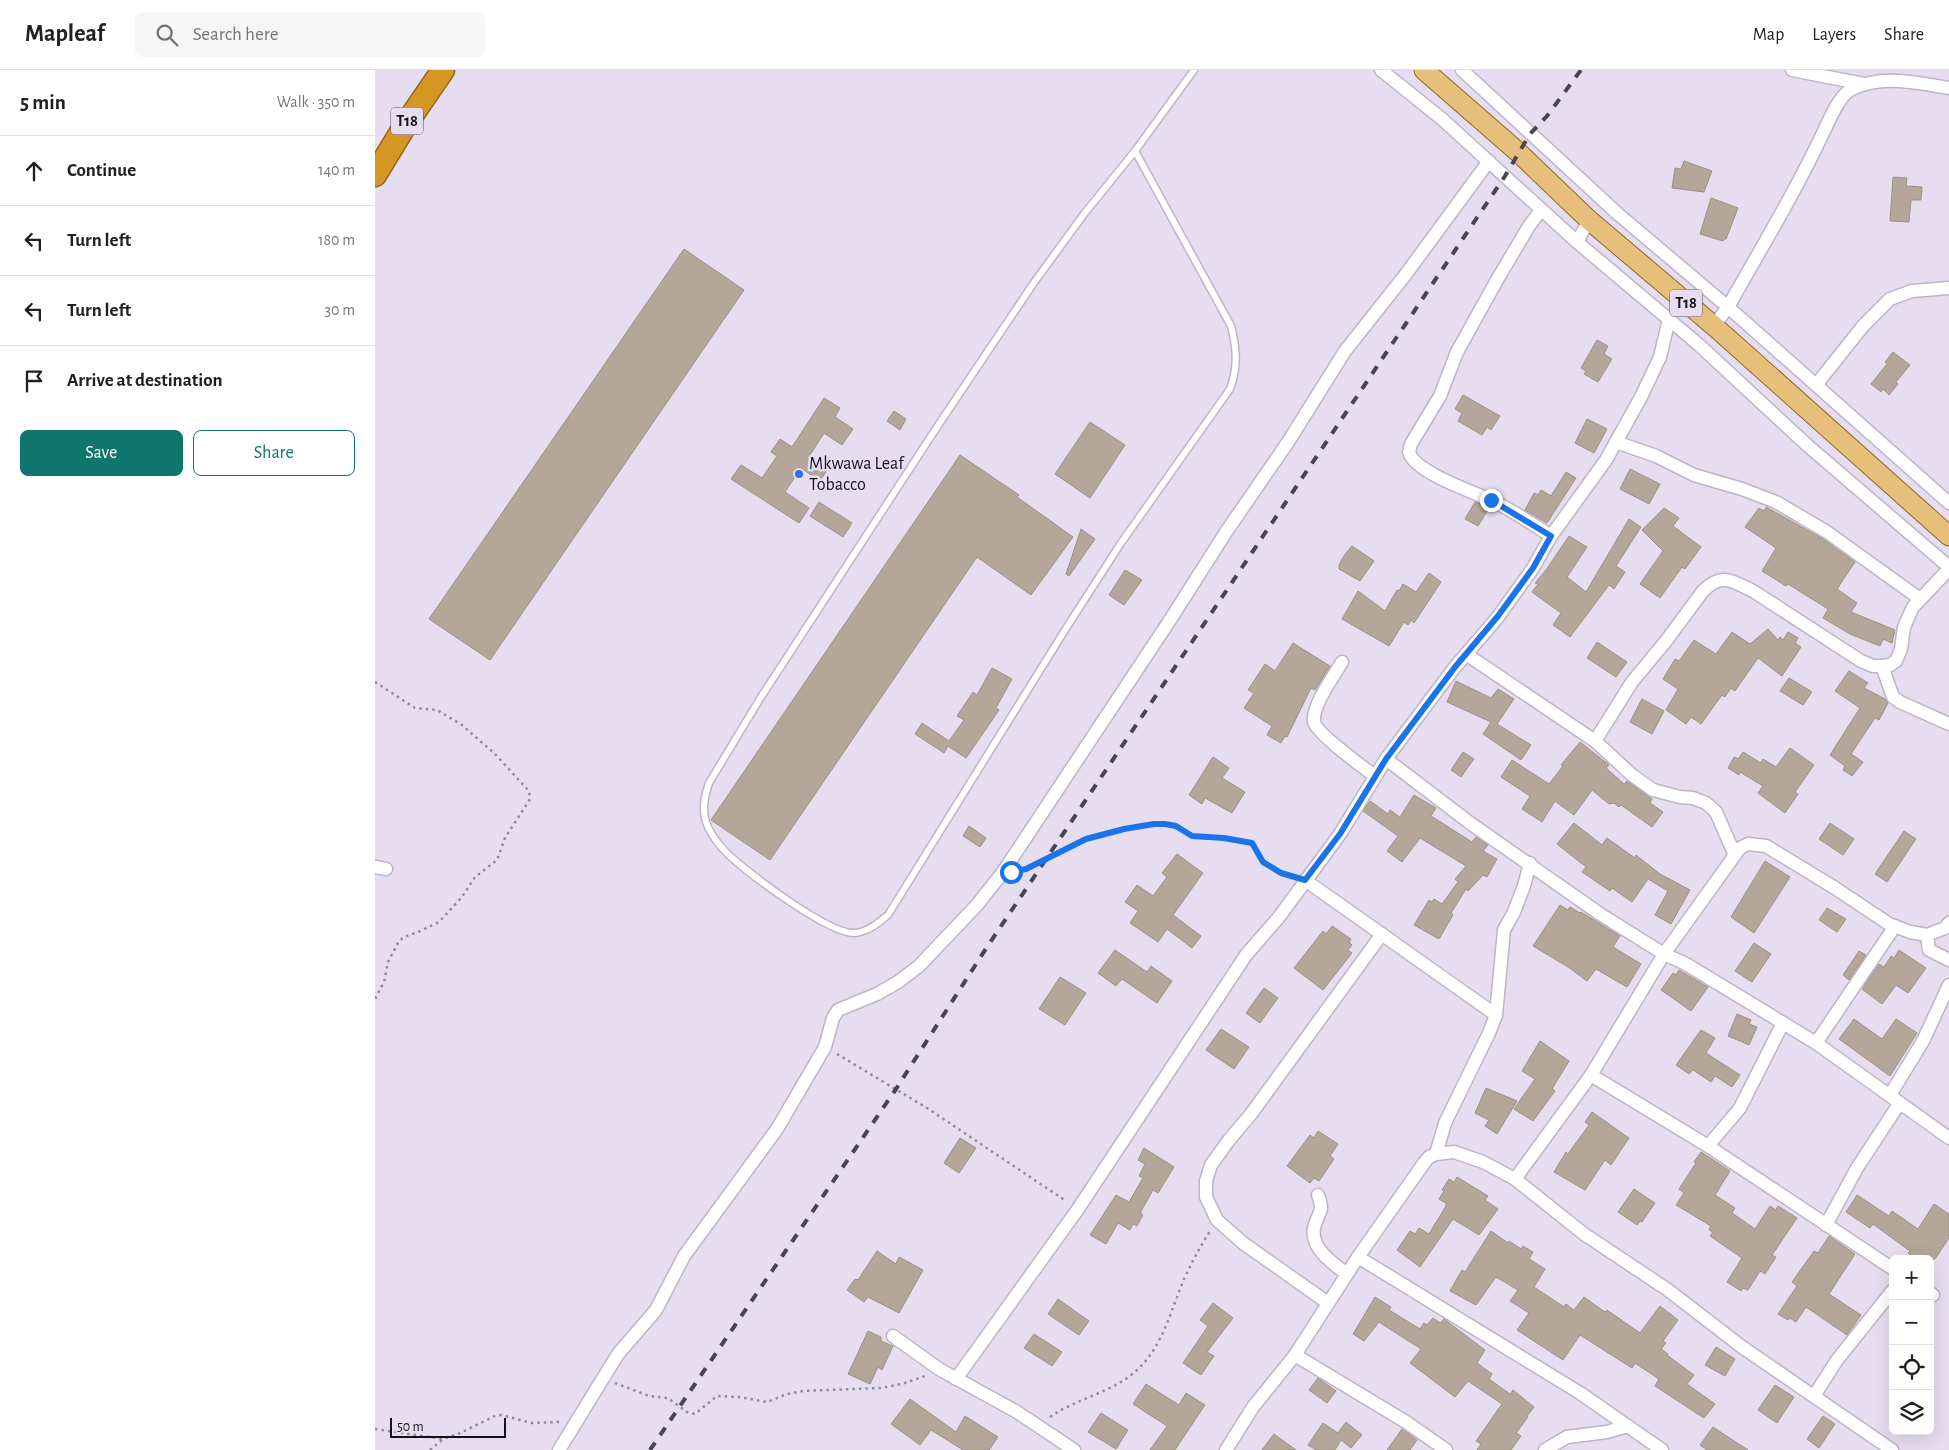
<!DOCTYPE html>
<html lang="en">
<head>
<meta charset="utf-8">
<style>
	body { margin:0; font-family:"Alegreya Sans",sans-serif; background:#f6f6f6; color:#202124 }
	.controls { position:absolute; right:15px; bottom:15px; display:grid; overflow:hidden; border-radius:8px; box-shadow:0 5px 20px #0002 }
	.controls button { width:45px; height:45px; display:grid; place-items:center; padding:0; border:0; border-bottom:1px solid #e0e0e0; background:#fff; color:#202124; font:25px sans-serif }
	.scale { position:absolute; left:15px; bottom:12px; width:116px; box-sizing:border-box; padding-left:5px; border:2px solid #141117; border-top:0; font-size:14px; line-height:18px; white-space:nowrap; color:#141117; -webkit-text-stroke:4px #e6def0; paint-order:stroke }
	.stop { position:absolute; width:15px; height:15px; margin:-11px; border:4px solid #1a73e8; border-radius:50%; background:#fff }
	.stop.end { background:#1a73e8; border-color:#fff; box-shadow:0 1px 5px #0008 }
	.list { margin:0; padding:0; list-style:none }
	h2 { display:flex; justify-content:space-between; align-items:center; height:65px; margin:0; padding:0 20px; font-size:21px }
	h2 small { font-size:16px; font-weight:400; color:#757577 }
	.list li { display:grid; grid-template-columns:32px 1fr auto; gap:15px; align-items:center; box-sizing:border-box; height:70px; padding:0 20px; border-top:1px solid #e0e0e0 }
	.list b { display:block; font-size:19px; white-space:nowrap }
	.list em { font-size:16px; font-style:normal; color:#757577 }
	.actions { display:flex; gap:10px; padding:15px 20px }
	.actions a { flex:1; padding:11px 0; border:1px solid #0f766e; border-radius:8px; text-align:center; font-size:18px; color:#0f766e }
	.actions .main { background:#0f766e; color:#fff }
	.icon { flex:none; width:28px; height:28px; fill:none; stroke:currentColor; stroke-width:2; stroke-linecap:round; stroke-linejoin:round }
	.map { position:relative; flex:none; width:1574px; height:1380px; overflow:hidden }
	header { display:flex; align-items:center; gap:30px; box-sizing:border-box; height:70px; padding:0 25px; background:#fff; border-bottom:1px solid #e0e0e0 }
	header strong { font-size:24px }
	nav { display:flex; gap:28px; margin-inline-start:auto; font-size:18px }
	.search { width:350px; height:45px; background:#f6f6f6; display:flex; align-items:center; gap:12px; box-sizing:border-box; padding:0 18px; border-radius:8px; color:#757577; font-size:19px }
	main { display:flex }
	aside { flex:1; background:#fff }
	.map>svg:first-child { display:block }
	.building { fill:#b4a698; stroke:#9d9082 }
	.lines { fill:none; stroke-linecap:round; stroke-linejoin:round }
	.lane-casing { stroke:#bcb5c6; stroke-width:9 }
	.street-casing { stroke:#bcb5c6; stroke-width:15 }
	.primary-casing { stroke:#91671e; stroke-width:21 }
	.highway-casing { stroke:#91671e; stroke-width:25 }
	.path { stroke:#8f8a97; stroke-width:2.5; stroke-dasharray:2.5 4; stroke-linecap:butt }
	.lane { stroke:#fff; stroke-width:6 }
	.street { stroke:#fff; stroke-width:12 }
	.primary { stroke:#e6c07a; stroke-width:19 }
	.highway { stroke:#d59622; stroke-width:22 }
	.rail { stroke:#49454e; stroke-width:4; stroke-dasharray:9 9; stroke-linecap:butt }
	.route { stroke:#1a73e8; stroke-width:6 }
	.poi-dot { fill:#3073e1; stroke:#e6def0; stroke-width:2 }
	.labels { text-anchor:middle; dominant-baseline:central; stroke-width:5; stroke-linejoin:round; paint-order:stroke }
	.shield { fill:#e6def0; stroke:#534e58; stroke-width:1 }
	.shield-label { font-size:16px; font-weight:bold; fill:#141117 }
	.poi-label { font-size:18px; fill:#141117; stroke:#e6def0; text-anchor:start }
</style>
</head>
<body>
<header>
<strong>Mapleaf</strong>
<div class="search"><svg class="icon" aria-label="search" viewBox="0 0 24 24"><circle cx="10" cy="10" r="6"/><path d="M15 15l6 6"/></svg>Search here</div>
<nav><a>Map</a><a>Layers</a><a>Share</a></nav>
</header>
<main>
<aside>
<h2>5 min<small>Walk · 350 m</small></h2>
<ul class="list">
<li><svg class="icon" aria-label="ahead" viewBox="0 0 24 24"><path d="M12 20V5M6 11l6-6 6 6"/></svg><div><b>Continue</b></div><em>140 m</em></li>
<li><svg class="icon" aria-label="left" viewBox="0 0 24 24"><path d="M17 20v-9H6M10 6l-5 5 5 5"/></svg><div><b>Turn left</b></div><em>180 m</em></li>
<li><svg class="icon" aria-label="left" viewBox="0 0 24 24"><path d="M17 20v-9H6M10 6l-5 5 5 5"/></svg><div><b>Turn left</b></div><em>30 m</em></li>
<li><svg class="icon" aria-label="arrive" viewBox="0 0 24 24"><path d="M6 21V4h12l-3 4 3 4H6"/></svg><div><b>Arrive at destination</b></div></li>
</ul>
<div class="actions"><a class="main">Save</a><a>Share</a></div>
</aside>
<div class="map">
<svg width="1574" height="1380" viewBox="0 0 1574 1380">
	<rect width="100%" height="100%" fill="#e6def0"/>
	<g class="building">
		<path d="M1309,91L1337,101L1329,122L1297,118L1300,98L1306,99Z"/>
		<path d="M1518,107L1532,108L1531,116L1547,117L1546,130H1536L1534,152L1515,151Z"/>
		<path d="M1336,128L1363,138L1351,169H1349L1348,171L1325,164Z"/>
		<path d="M309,179L369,220L115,590L54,549Z"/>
		<path d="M1222,270L1233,276L1229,284L1237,289L1223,312L1209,304L1211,301L1206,298Z"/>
		<path d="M1518,282L1535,295L1521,312L1523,314L1514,325L1508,319L1506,322L1496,314L1512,294L1510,292Z"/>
		<path d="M1088,325L1125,346L1116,360L1112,357L1107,365L1083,351L1087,343L1080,339Z"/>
		<path d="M449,328L465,338L460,347L478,359L467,375L449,363L435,385L454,397L445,411L426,398L410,422L434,438L424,453L356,409L366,395L387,408L402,386L396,382L405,369L417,377Z"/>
		<path d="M519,341L531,349L525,360L512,351Z"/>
		<path d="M1212,349L1232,359L1219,383L1200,373Z"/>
		<path d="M715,352L750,375L715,428L680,404Z"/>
		<path d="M585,385L644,425L642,427L698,467L656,525L602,487L395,790L336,750Z"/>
		<path d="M1255,399L1285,414L1274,434L1245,419Z"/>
		<path d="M1191,402L1201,408L1172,453L1150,440L1159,423L1163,425L1166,420L1176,426Z"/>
		<path d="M444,432L477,453L468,467L435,446Z"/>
		<path d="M1100,432L1114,438L1103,456L1090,449Z"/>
		<path d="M1391,437L1448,469L1480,492L1462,519L1482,533L1476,542L1520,560L1517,573L1508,569L1505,576L1475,564L1448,548L1453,539L1413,514L1411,516L1387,501L1401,478L1370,457L1384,438L1389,441Z"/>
		<path d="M1289,438L1304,448L1298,456L1326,477L1310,499L1307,497L1285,528L1265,514L1288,481L1267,460Z"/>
		<path d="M1254,449L1266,457L1241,496L1250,502L1239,519L1234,515L1195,567L1178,555L1186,543L1157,522L1163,514L1160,513L1171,500L1194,466L1212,477L1192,507L1211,522Z"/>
		<path d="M706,459L720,469L694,506L691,504Z"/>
		<path d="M977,476L999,491L985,511L964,499V495L970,484Z"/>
		<path d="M750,500L767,510L749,535L734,525Z"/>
		<path d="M1054,503L1066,512L1039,553L1036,550L1033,555L1029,552L1014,576L967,549L983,521L1010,541L1022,520L1024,521L1028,514L1041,522Z"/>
		<path d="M1393,559L1403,570L1405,567L1408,570L1413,562L1423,568L1420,573L1426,577L1407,606L1383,588L1360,621L1356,618L1350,627L1347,625L1326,654L1316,647L1311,654L1291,640L1303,619L1288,609L1300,589L1304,591L1319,570L1341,584L1357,562L1375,574Z"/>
		<path d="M1222,572L1252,592L1241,607L1212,588Z"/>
		<path d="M918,573L955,596L940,620L936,618L912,667L910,666L906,673L892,665L897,656L869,638L879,623L873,620L890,594L900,601Z"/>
		<path d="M617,598L637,609L621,638L624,640L591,688L573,676L569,683L540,664L547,653L574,671L589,650L582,646L598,622L602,625Z"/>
		<path d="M1474,601L1493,613L1489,618L1510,629L1513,633L1504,650L1500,648L1476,684L1488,692L1477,706L1468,700L1470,696L1455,685L1485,638L1460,621Z"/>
		<path d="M1414,608L1437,622L1428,635L1405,621Z"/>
		<path d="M1081,611L1116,628L1123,619L1139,629L1122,654L1156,675L1146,690L1108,664L1116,652L1072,632Z"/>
		<path d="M1267,629L1289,641L1277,664L1255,652Z"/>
		<path d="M1205,672L1234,695L1231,698L1249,714L1252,711L1277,729L1275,733L1288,742L1277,757L1246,735L1244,737L1239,733L1234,734L1217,720L1199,745L1180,731L1167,752L1147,739L1155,726L1126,707L1137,690L1174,714L1188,696L1186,695Z"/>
		<path d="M1415,678L1439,695L1420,722L1423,724L1410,743L1383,723L1388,716L1365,702L1364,705L1353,698L1359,687L1363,689L1368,682L1386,693L1388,689L1401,697Z"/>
		<path d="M1088,682L1099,689L1086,707L1076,700Z"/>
		<path d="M838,687L854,698L847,708L870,722L857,743L830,728L827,734L814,725Z"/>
		<path d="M1039,725L1061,738L1056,746L1097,772L1101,767L1113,775L1108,781L1122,789L1112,807L1108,805L1093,821L1091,819L1076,843L1078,845L1064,869L1039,855L1054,830L1057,832L1059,829L1067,834L1083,812L1080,809L1091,796L1045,768L1027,792L1012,781L1023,766L988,741L995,731L1013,744L1015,740L1025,747Z"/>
		<path d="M1199,753L1227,775L1232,768L1260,788L1261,785L1285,804L1315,820L1296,854L1280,845L1293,821L1273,809L1257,832L1237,818L1235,821L1207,802L1211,797L1182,774Z"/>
		<path d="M1455,753L1479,769L1468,785L1444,769Z"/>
		<path d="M594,756L611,768L605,777L588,766Z"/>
		<path d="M1529,761L1541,769L1512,812L1500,804Z"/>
		<path d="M802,784L828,803L798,845L826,866L817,878L792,859L783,872L755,853L763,841L750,832L762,815L778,826L792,807L787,803Z"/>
		<path d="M1390,791L1415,807L1379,863L1356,847Z"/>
		<path d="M1185,835L1193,840L1195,837L1205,843L1206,842L1245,866L1238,877L1266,894L1252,917L1221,899L1212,911L1193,897L1158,876Z"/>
		<path d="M1452,838L1471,849L1462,862L1444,850Z"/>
		<path d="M957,856L976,869L974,872L977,875L973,880L977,883L948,920L919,898L948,861L951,864Z"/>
		<path d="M1379,873L1396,884L1377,912L1360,901Z"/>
		<path d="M740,880L772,902L776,896L797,911L782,933L747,909L741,916L723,903Z"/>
		<path d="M1524,880L1551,898L1533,923L1521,915L1507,934L1487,919L1504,894L1509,897L1516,886L1519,888Z"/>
		<path d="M1484,881L1491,885L1474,910L1468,905Z"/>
		<path d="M1304,900L1333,917L1316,941L1286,920L1298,903L1301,905Z"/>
		<path d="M685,907L711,923L690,955L664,939Z"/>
		<path d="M889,918L903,928L885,953L871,943Z"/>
		<path d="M1362,944L1376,950L1374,954L1382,957L1374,975L1353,966Z"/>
		<path d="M1479,949L1507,969L1521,949L1542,963L1515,1006L1464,969Z"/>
		<path d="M846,959L874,977L859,999L831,980Z"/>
		<path d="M1326,960L1340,968L1331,983L1365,1005L1357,1017L1340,1006L1336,1012L1318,1000L1314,1004L1301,995Z"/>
		<path d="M1165,971L1194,991L1177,1019L1180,1021L1158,1051L1139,1039L1160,1009L1147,1001Z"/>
		<path d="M1111,1018L1142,1031L1122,1064L1110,1056L1114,1050L1100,1043Z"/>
		<path d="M1217,1042L1254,1068L1236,1095L1230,1090L1210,1120L1179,1102L1191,1082L1193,1084L1214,1055L1210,1052Z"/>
		<path d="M943,1061L963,1074L955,1086L959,1089L944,1111L939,1108L935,1113L912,1096L935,1065L939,1068Z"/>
		<path d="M585,1068L601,1078L584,1103L569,1093Z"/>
		<path d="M769,1078L799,1097L783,1123L778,1120L765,1143L768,1145L762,1156L758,1154L755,1160L743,1153L731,1174L715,1165L741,1125L754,1132L768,1108L764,1106L770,1094L763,1090Z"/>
		<path d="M1326,1082L1355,1101L1340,1125L1360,1138L1357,1143L1380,1159L1395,1136L1401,1140L1403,1136L1422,1148L1397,1185L1401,1187L1390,1204L1385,1201L1373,1220L1368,1218L1366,1221L1352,1212L1367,1188L1335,1166L1338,1162L1334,1160L1336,1156L1301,1135L1309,1123L1304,1119L1321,1093L1319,1092Z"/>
		<path d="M1082,1107L1113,1126L1110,1130L1123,1139L1104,1165L1078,1149L1045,1197L1022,1180L1035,1161L1040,1164L1044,1158L1054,1164L1071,1136V1133L1064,1129L1069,1121L1067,1120L1074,1109L1079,1112Z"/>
		<path d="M1259,1119L1280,1133L1267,1152L1265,1151L1262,1155L1243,1142Z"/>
		<path d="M1482,1125L1514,1146L1517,1141L1543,1159L1559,1134L1574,1144V1168L1560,1189H1542L1533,1183L1535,1181L1498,1154L1495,1158L1471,1142Z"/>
		<path d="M1116,1161L1133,1173L1134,1171L1146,1179L1148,1176L1158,1182L1154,1189L1170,1199L1159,1217L1189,1237L1191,1234L1199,1240L1209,1227L1230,1242L1232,1240L1265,1263L1285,1236L1303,1250L1288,1271L1291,1273L1286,1279L1293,1284L1292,1285L1319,1305L1312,1314L1340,1334L1329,1348L1280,1316L1284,1309L1260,1293L1257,1298L1205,1265L1188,1290L1142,1260L1154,1243L1135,1231L1143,1220L1121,1207L1101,1235L1075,1221L1087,1200L1090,1202Z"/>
		<path d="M1454,1166L1480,1184L1454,1224L1486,1245L1472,1265L1431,1237L1421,1252L1415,1248L1413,1250L1403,1244L1422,1216L1417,1212L1439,1181L1443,1183Z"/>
		<path d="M502,1181L521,1194L524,1187L548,1200L524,1243L493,1227L489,1232L472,1220L480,1209L483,1210Z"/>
		<path d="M1000,1227L1016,1237L1014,1240L1045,1259L1049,1253L1052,1255L1058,1248L1065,1253L1069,1249L1110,1280L1102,1293L1117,1304L1114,1309L1135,1324L1138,1320L1159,1337L1152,1346L1153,1347L1141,1363L1146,1366L1136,1380H1102L1106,1374L1101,1371L1127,1334L1093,1311L1080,1327L1035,1293L1046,1279L1004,1252L989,1271L978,1264Z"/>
		<path d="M683,1229L714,1251L704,1265L673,1244Z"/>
		<path d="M838,1233L858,1248L832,1282L839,1286L826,1305L808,1293L833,1256L825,1250Z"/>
		<path d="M493,1261L506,1267V1271L518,1276L507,1300L503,1297L495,1314L473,1304Z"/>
		<path d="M659,1264L687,1282L677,1296L649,1278Z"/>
		<path d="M1341,1277L1360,1289L1350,1306L1330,1295Z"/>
		<path d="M943,1308L961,1321L952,1333L934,1320Z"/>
		<path d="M771,1314L804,1335L811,1323L830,1335L800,1380H775L792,1356L758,1334Z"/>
		<path d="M1400,1315L1419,1327L1402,1353L1383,1340Z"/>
		<path d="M535,1329L581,1362L590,1346L623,1367L614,1380H588L556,1360L545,1375L516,1354Z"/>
		<path d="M726,1343L753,1360L741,1379L713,1362Z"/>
		<path d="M1448,1346L1460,1354L1444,1378L1432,1369Z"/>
		<path d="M971,1352L987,1365L976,1378L966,1370L960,1380H941L933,1375L948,1353L963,1363Z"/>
		<path d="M1338,1357L1350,1365L1373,1380H1332L1325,1375Z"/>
		<path d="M1027,1359L1042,1370L1035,1380H1012Z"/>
		<path d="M899,1364L921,1380H887Z"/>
	</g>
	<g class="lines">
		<defs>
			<path id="lane" d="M760,81L856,256C862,279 863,297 855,319L746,473L690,560L513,845C503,853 493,862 480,863C455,865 374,804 354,785C347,779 337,766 333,757C326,742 329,728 334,713L386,627L564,354L658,214L709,144L760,81L819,0"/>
			<g id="street">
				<path d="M1006,0L1067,49L1202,172L1323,274L1432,375L1574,497"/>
				<path d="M1087,0L1243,144L1353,237L1574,433"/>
				<path d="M1417,0L1489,14"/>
				<path d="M1166,140L1154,156L1122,210L1082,282L1065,326L1036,374L1034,382C1039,402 1098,422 1116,430C1137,440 1157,454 1176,466"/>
				<path d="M1202,172L1214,150"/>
				<path d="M1339,256L1353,237C1385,180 1420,123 1448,63C1454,51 1464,25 1477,19C1507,4 1543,13 1574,18"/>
				<path d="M1441,315L1488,256L1515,229L1537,221L1574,218"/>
				<path d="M1241,372L1281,386L1319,405L1367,419L1401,432L1452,462L1545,529"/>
				<path d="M1091,584L1220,671L1257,705L1278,720L1305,727L1318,728L1331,733L1341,742L1359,783"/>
				<path d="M967,592C959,606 937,635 939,652C941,663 989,698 1000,706"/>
				<path d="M1507,596L1518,627L1525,632L1574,654"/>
				<path d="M1220,671L1257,612L1291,571L1328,521C1346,502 1358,511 1378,521L1486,591L1498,596H1507L1515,595L1521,591L1526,579L1529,557L1538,537L1574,499"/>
				<path d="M1011,689L1095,753L1225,844L1289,884L1311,894L1441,973L1574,1068"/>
				<path d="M0,797L11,799"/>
				<path d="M930,810L1121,945"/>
				<path d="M1552,865L1554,880L1574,890"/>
				<path d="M1441,973L1520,856"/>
				<path d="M1216,1005L1333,1076L1518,1199"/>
				<path d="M1515,1025L1548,971L1574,915"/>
				<path d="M1333,1076L1365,1038L1408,953"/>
				<path d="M1061,1084L1070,1053L1114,963L1121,945L1129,860L1139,842L1149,816L1155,793"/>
				<path d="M1140,1109L1216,1005L1289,884L1365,778L1373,774L1391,776L1460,818L1514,854L1535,862L1552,865L1570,858L1574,853"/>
				<path d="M943,1125C950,1144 943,1141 939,1158C935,1178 958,1194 972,1204"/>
				<path d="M1451,1155L1482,1098L1524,1034"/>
				<path d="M983,1187L1205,1323L1287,1380"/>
				<path d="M1555,1223L1558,1225"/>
				<path d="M953,1233L868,1173L842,1150L831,1127V1111L836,1095L854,1070L876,1044L1007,864"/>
				<path d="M518,1266L564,1299L642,1342L699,1380"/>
				<path d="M920,1285L1031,1352L1071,1380"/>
				<path d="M581,1309L703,1139L871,885L904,847L965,764L1011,689L1080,597L1123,547L1158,498L1176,466L1231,390L1266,327L1285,287L1294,249"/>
				<path d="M1439,1326L1462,1290L1518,1220"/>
				<path d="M184,1380L243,1284L281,1240L309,1186L402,1059L450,977L458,948L463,940L502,924L523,912L544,896L602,835L628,802L797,547L851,462L913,372L970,281L1031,204L1114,91"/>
				<path d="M851,1380L878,1337L920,1285L983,1187L1049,1093L1054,1087L1061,1084L1079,1082L1108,1092L1140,1109L1209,1164L1293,1220L1367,1277L1517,1380"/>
				<path d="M1170,1380L1192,1367L1232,1362L1253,1356"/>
			</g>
			<path id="primary" d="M1049,0L1143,82L1214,150L1339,256L1574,466"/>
			<path id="highway" d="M0,105L31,54L68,0"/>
		</defs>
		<use href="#lane" class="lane-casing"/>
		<use href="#street" class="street-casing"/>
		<use href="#primary" class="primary-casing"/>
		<use href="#highway" class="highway-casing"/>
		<g class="path">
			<path d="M0,612L40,638L62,640L87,655L120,684L154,721L155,729L130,768L122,790L100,807L87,827L64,852L43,862L29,867L24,871L13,892L9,912L0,929"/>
			<path d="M646,801L711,769L749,759L779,754L795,755L817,766L849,768L877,773C888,792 894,799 916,806"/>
			<path d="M462,984L552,1038L691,1131"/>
			<path d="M240,1313L274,1326L293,1328L312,1342L320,1344L342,1326L364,1327L392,1332L412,1324L428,1321L505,1318L527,1314L550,1306"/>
			<path d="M675,1347C702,1328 737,1323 762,1300C788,1276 796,1240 809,1209C817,1192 825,1177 835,1161"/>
			<path d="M0,1359L68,1369L83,1364L120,1346L126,1345L157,1353L184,1352"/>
			<path d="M55,1380L67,1370"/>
		</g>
		<use href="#lane" class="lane"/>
		<use href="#street" class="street"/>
		<use href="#primary" class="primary"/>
		<use href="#highway" class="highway"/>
		<path class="rail" d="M275,1380L521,1019L612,877L1130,106L1155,64L1172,46L1206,0"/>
	</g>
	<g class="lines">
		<path class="route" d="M636,802L651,799L711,769L749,759L779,754H790L801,756L817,766L849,768L877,773L888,792L906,803L930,810L965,764L1011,689L1080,597L1123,546L1158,498L1176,466L1116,430"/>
	</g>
	<circle class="poi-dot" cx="424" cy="404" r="5"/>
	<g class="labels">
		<g class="shield">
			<rect x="16" y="37.5" width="32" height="27" rx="4"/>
			<rect x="1295" y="219.5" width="32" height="27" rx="4"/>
		</g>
		<g class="shield-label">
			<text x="32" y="51">T18</text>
			<text x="1311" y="233">T18</text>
		</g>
		<g class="poi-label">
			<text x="434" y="394">Mkwawa Leaf<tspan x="434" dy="21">Tobacco</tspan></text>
		</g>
	</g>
</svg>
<div class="controls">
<button>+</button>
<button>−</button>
<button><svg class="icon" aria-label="locate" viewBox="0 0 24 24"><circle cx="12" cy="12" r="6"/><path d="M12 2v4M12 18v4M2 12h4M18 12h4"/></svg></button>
<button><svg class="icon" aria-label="layers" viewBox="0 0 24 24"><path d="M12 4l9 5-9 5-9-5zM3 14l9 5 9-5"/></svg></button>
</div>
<div class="scale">50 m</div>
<div class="stop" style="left:636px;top:802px"></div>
<div class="stop end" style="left:1116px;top:430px"></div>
</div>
</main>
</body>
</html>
